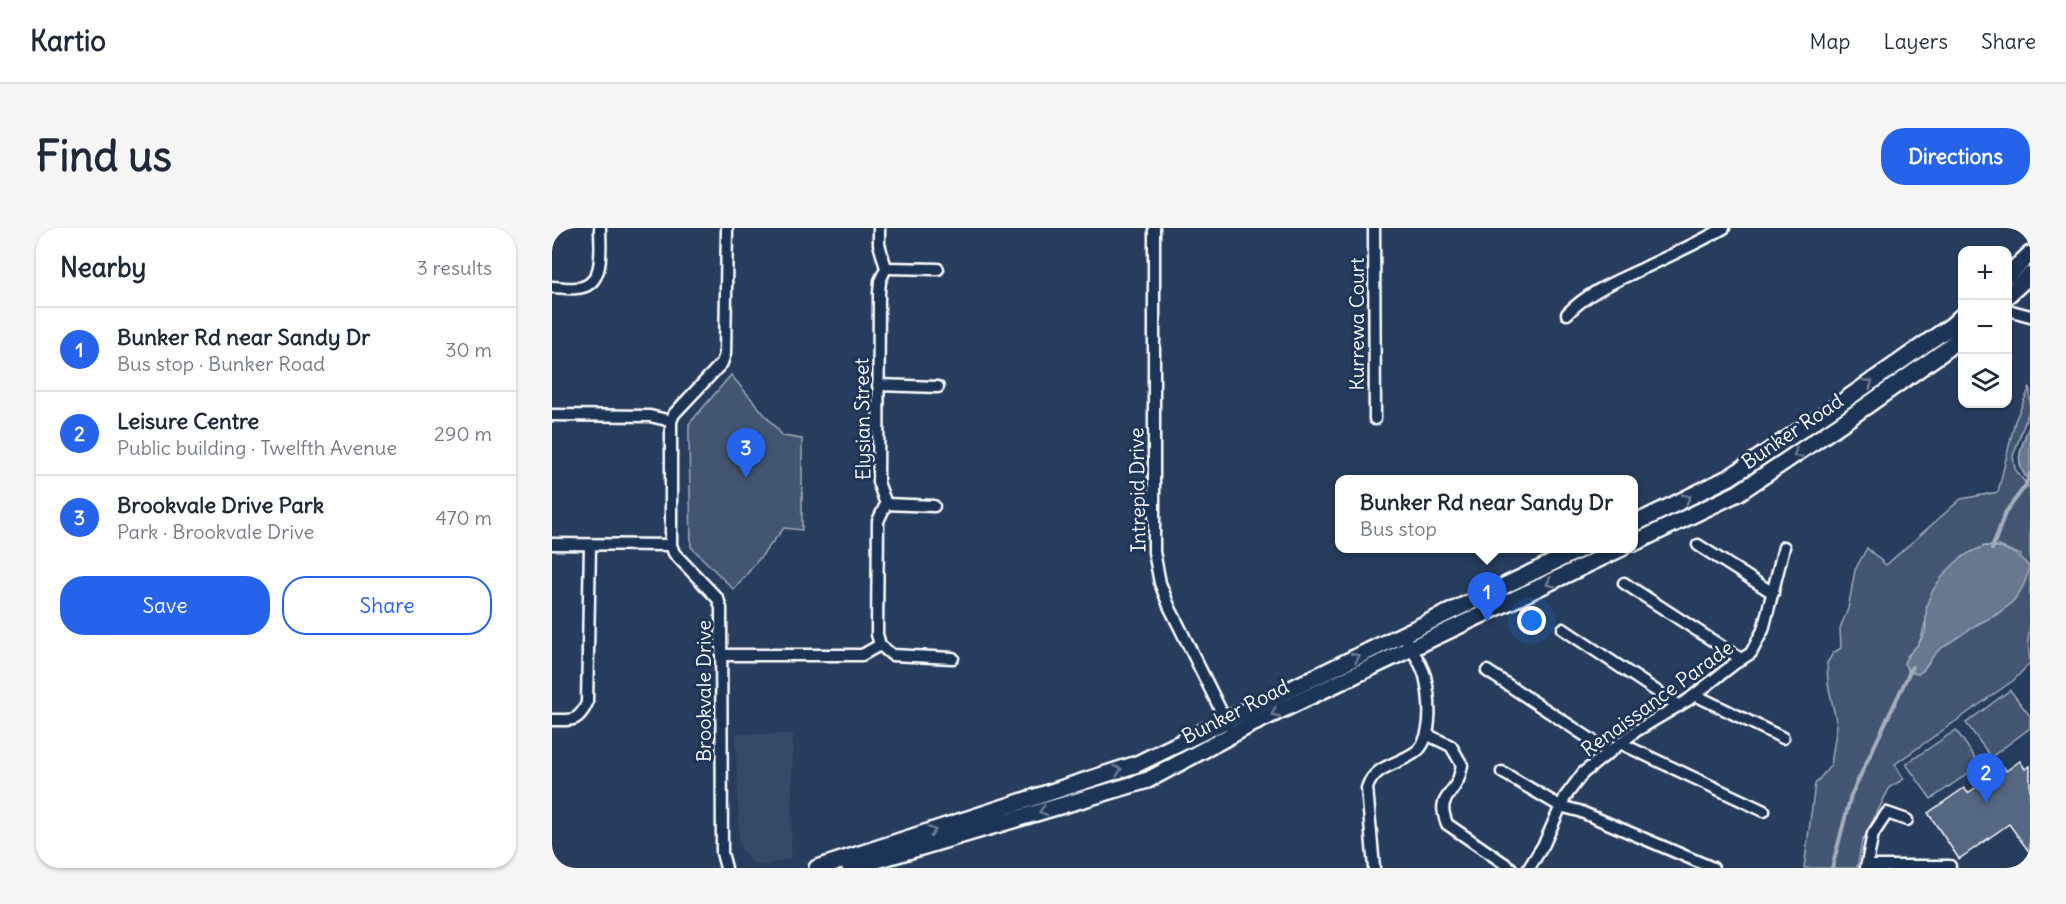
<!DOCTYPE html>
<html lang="en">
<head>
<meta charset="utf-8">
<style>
	body { margin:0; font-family:Delius,sans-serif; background:#f6f6f7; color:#1f2937 }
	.controls { position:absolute; right:18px; top:18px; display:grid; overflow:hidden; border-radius:12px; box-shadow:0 2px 4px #0004 }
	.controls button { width:54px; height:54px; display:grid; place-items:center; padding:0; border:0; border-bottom:2px solid #e0e1e3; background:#fff; color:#1f2937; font:30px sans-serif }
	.you { position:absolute; left:980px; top:393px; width:21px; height:21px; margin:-15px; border:4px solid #fff; border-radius:50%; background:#1a73e8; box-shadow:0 0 0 9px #1a73e833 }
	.badge { display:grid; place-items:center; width:39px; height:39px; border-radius:50%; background:#2563eb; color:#fff; font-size:20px; font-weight:700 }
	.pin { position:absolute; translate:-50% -50px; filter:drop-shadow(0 2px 3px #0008) }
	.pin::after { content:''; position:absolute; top:32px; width:21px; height:18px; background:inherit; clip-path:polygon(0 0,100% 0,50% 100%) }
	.popup { position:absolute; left:783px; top:247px; width:303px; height:78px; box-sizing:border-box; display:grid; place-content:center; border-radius:12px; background:#fff; filter:drop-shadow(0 2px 4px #0005); font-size:20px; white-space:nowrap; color:#747a83 }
	.popup b { font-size:22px; color:#1f2937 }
	.popup::after { content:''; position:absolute; left:50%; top:100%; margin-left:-12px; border:12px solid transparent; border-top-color:#fff }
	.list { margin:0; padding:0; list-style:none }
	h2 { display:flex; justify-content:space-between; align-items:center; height:78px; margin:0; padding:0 24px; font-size:26px }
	h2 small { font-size:20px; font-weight:400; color:#747a83 }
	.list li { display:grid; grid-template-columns:39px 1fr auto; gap:18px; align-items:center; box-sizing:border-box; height:84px; padding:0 24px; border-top:2px solid #e0e1e3 }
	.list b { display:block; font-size:22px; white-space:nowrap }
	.list p { margin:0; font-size:20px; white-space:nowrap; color:#747a83 }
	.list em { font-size:20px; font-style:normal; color:#747a83 }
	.actions { display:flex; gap:12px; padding:18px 24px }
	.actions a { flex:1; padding:14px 0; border:2px solid #2563eb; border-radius:24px; text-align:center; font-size:21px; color:#2563eb }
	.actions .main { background:#2563eb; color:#fff }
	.icon { flex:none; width:33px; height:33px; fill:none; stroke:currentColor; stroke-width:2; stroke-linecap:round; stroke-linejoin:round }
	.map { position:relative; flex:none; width:1478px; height:640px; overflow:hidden; border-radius:24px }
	header { display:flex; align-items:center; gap:36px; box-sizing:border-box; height:84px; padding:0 30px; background:#fff; border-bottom:2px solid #e0e1e3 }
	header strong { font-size:28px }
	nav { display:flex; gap:33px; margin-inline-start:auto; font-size:21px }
	.intro { display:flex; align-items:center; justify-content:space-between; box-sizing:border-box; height:144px; padding:0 36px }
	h1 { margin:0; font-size:42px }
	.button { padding:15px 27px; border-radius:24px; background:#2563eb; color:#fff; font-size:21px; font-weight:700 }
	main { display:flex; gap:36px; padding:0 36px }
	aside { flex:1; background:#fff; border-radius:24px; box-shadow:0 2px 4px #0004 }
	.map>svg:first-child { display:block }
	.built { fill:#344a68 }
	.green { fill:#425672; stroke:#a0aab8; stroke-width:1.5; fill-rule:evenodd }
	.water { fill:#67788e; stroke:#a4aebb; stroke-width:1.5 }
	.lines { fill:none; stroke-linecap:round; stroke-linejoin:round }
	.stream { stroke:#a4aebb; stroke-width:4 }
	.building { fill:#556781; stroke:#fff; stroke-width:1.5 }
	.street-casing { stroke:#fff; stroke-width:15 }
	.secondary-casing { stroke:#fff; stroke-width:20 }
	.street { stroke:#1d3557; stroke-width:10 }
	.secondary { stroke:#1d3557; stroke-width:15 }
	.oneway { stroke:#6c7c92 }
	.labels { text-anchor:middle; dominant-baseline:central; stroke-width:6; stroke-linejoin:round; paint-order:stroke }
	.street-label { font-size:20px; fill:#fff; stroke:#1d3557 }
</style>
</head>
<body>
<header>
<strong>Kartio</strong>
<nav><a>Map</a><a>Layers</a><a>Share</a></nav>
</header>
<div class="intro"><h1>Find us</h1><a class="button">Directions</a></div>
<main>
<aside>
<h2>Nearby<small>3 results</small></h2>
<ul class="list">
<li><span class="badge">1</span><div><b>Bunker Rd near Sandy Dr</b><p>Bus stop · Bunker Road</p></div><em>30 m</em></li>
<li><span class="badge">2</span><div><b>Leisure Centre</b><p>Public building · Twelfth Avenue</p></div><em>290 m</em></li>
<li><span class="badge">3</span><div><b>Brookvale Drive Park</b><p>Park · Brookvale Drive</p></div><em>470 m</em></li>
</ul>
<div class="actions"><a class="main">Save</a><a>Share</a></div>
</aside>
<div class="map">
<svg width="1478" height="640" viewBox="0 0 1478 640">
	<rect width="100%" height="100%" fill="#263d5e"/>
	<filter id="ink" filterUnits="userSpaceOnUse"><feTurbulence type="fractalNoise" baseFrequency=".0167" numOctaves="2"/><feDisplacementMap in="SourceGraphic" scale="12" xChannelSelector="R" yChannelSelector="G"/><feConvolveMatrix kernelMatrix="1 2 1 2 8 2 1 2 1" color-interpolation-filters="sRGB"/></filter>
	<g filter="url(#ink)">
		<path class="built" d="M184,506H241L239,630L211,638L202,636L194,629L187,616Z"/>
		<g class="green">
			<path d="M179,147L231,208L250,211V302L232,300L182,362L139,319L137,212V196Z"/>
			<path d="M1478,159V180L1461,228L1463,241L1478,261V396L1476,414L1478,435L1462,452L1343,536L1352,551L1338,559L1310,614L1305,640H1252L1263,556L1279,537L1285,497L1276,456L1275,435L1281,425L1289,420L1288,400L1296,381L1303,342L1315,320L1334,337L1409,271L1446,264L1463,193ZM1433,318H1447L1469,327L1446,386C1423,397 1381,418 1371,443L1360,445L1355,441V428C1372,413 1368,411 1374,392C1377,385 1407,333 1412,328C1418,324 1427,321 1433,318Z"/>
			<path d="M1458,462L1478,488V500L1439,529L1414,495Z"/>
			<path d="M1404,502L1428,537L1379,571L1354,536Z"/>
		</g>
		<g class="water">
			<path d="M1478,195V254C1459,234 1470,218 1478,195Z"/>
			<path d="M1433,318C1452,318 1466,324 1477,339C1474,359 1462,377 1443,387C1437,391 1429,394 1422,398C1411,406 1399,414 1387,422C1378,429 1375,441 1366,446C1358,444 1355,442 1352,435C1357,423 1369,417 1373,404C1375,395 1373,385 1375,376C1380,359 1397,338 1412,328C1418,324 1426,321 1433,318Z"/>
		</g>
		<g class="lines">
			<g class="stream">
				<path d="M1440,321L1453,285L1474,257L1478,245"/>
				<path d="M1280,640L1299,567L1360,439"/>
			</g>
		</g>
		<path class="building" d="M1468,533L1473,541L1478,538V625L1457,596L1407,631L1376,585L1412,560L1416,565L1452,539L1454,543Z"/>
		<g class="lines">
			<defs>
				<g id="street">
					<path d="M327,0V16L334,40L328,53L327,65L326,254L334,276L326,293L325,406L328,417L340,427L401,430"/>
					<path d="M602,0V324L608,355L617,378L676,497"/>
					<path d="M822,0L823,191"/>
					<path d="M334,40L386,41"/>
					<path d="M0,59C8,59 16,61 24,60C54,59 48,20 48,0"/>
					<path d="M1456,82L1478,88"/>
					<path d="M1015,86C1036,64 1064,53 1092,40C1119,27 1146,15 1172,0"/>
					<path d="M326,157L386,159"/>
					<path d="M0,187L98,188L119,193"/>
					<path d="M334,276L382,278"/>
					<path d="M0,316L119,317"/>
					<path d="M1146,317L1221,365"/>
					<path d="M1072,355L1189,431"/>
					<path d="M1011,401L1127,478"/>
					<path d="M169,427H310L328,417"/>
					<path d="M935,443L1058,524"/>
					<path d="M1143,467L1231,510"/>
					<path d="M0,492C19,492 26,495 35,475L38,317"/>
					<path d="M876,507L899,518L910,537C909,542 908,547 906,552C897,572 885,570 895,596L959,640"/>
					<path d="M1068,515L1212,583"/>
					<path d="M950,544L1008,578L1027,583L1161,640"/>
					<path d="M1314,638H1398"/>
					<path d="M174,640L170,625L169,380L166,371L122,325L119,317V193L122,186L170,135L173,126L175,0"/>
					<path d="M822,640L815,560C823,536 847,537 865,523C882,508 878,469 873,448C870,437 862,425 856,415"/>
					<path d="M977,640L992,616L1013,569L1031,545L1084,503L1136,472L1182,436L1199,425L1211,402L1232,319"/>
					<path d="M1314,640L1321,606L1335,585L1355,592"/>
				</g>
				<g id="secondary">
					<path d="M1456,47L1478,26"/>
					<path d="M1456,67L1478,47"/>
					<path d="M1082,296L1178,249L1283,179L1399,98L1410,88"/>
					<path d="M1082,315L1186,265L1293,193L1391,124L1410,107"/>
					<path d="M265,640L585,536L831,416L1031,320"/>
					<path d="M298,640L596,552L698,497L1070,320"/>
				</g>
			</defs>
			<use href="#street" class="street-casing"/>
			<use href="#secondary" class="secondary-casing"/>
			<use href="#street" class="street"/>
			<use href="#secondary" class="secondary"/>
		</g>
		<defs><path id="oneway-chevron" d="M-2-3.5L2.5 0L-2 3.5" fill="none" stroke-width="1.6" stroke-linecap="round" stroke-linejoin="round" transform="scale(1.5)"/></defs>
		<g class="oneway">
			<use href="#oneway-chevron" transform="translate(1317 155) rotate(-35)"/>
			<use href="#oneway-chevron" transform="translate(1245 226) rotate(146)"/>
			<use href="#oneway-chevron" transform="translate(1135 270) rotate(-26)"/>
			<use href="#oneway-chevron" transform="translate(998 355) rotate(154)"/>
			<use href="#oneway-chevron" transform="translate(804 429) rotate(-26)"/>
			<use href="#oneway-chevron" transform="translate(723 485) rotate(154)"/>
			<use href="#oneway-chevron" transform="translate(566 542) rotate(-18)"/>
			<use href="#oneway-chevron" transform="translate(491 583) rotate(164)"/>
			<use href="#oneway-chevron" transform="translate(380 603) rotate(-18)"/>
		</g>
	</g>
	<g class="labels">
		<g class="street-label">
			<text transform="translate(804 96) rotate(-90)">Kurrewa Court</text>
			<text transform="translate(310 191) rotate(-91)">Elysian Street</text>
			<text transform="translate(1240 203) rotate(-34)">Bunker Road</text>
			<text transform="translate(585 262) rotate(-91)">Intrepid Drive</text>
			<text transform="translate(151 463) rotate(-90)">Brookvale Drive</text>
			<text transform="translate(1105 470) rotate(-36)">Renaissance Parade</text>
			<text transform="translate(683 483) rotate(-27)">Bunker Road</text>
		</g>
	</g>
</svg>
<div class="controls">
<button>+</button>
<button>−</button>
<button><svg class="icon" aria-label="layers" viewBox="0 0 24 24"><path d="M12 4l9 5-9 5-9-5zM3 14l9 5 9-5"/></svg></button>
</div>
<div class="you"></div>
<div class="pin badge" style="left:935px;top:394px">1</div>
<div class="popup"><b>Bunker Rd near Sandy Dr</b>Bus stop</div>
<div class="pin badge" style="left:1434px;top:575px">2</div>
<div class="pin badge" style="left:194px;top:250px">3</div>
</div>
</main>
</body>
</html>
